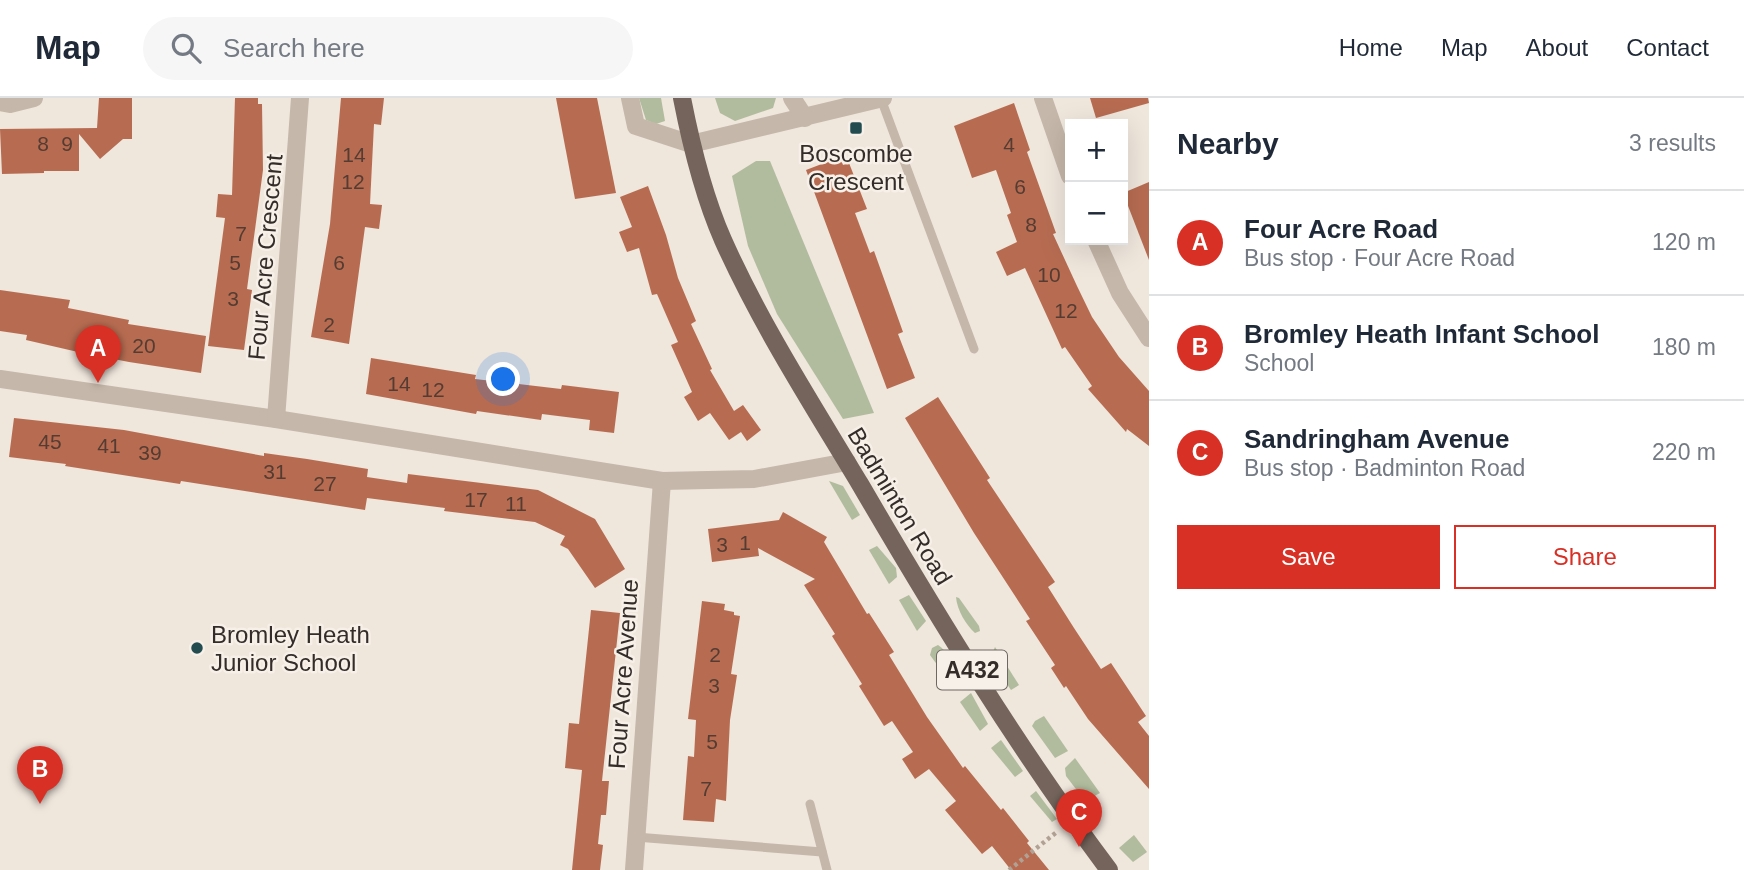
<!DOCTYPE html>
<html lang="en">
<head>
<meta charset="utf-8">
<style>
	body { margin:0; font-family:Arial,sans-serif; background:#f6f6f7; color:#1f2937 }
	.controls { position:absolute; right:21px; top:21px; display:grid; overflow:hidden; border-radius:0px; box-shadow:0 7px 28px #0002 }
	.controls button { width:63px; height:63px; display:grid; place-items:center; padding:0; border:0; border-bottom:2px solid #e0e1e3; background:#fff; color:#1f2937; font:35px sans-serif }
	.you { position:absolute; left:504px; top:282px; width:24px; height:24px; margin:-18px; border:5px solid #fff; border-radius:50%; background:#1a73e8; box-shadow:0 0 0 10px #1a73e833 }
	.badge { display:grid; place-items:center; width:46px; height:46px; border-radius:50%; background:#d93025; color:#fff; font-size:23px; font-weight:700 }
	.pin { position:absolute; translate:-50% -58px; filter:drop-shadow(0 2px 4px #0008) }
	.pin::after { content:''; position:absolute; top:37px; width:24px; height:21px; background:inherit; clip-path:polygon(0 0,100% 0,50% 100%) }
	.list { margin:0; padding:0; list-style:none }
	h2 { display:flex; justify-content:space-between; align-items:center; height:91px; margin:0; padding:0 28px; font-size:30px }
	h2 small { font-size:23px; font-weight:400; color:#747a83 }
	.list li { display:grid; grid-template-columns:46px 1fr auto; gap:21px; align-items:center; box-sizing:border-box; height:105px; padding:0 28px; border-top:2px solid #e0e1e3 }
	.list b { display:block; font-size:26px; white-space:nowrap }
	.list p { margin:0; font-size:23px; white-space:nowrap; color:#747a83 }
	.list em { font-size:23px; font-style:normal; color:#747a83 }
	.actions { display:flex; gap:14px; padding:21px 28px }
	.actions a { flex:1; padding:16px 0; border:2px solid #d93025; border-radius:0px; text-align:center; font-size:24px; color:#d93025 }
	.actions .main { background:#d93025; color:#fff }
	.icon { flex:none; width:38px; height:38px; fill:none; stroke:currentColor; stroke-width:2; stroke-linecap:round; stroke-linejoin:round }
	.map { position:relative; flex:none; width:1149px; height:772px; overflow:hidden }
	header { display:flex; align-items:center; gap:42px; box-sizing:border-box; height:98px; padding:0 35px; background:#fff; border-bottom:2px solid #e0e1e3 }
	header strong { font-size:33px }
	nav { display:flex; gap:38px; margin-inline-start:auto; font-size:24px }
	.search { width:490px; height:63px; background:#f6f6f7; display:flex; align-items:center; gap:18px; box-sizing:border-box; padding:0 24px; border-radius:38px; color:#747a83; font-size:26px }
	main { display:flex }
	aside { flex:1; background:#fff }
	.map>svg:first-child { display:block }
	.green { fill:#b1bc9e }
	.building { fill:#b76c51 }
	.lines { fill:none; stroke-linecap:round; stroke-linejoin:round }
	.path { stroke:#b1a194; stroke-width:4.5; stroke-dasharray:3.5 3.5; stroke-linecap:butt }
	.service { stroke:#c5b7a9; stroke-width:9 }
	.minor { stroke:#c5b7a9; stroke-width:18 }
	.primary { stroke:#74645b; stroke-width:18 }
	.poi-dot { fill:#234c50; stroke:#f7f0e8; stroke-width:2.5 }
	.labels { text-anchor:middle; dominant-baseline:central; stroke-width:5; stroke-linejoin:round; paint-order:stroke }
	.number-label { font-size:21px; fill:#543c32 }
	.shield { fill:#f7f0e8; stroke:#6e6762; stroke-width:2 }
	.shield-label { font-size:23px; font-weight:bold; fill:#332c28 }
	.poi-label { font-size:24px; fill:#332c28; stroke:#f7f0e8 }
	.street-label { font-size:24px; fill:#332c28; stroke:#f7f0e8 }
</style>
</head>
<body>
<header>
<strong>Map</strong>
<div class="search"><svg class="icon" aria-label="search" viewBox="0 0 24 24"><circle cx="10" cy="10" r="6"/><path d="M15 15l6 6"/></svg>Search here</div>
<nav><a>Home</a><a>Map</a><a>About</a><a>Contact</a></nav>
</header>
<main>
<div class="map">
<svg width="1149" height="772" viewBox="0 0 1149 772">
	<rect width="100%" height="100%" fill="#efe6dc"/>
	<g class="green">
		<path d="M639,0H661L665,23L656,26L646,22Z"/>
		<path d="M715,0H776L773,10L735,23L720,15Z"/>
		<path d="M756,63H770L874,315L843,321L777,216L748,148L732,78Z"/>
		<path d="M829,383L843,388L860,417L852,422Z"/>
		<path d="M877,448L896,470L897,479L889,486L869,452Z"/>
		<path d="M909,497L926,523L917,533L899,502Z"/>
		<path d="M956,499L959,500L979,528L980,533L975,535C966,527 957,512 956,499Z"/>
		<path d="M938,547C947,553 955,567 957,578L949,583L930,557L932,550Z"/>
		<path d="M995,549L1019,587L1011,592L990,561Z"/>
		<path d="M971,595L988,626L980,633L960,604Z"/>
		<path d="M1044,618L1068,653L1055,660L1032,628L1035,623Z"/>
		<path d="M1001,642L1023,673L1015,679L991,650Z"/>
		<path d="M1075,660L1100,695L1085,703L1066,678L1065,670Z"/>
		<path d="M1036,693L1057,721L1052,724L1030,698Z"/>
		<path d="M1134,737L1147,754L1133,764L1119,750Z"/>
	</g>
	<g class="building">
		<path d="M99,0H132V41H123L100,61L79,36V73H44V75L2,76L0,31L97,30Z"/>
		<path d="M235,0H258V6H262L263,72L247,191L252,192L244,252L208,248L225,120L216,119L218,96L232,97Z"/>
		<path d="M341,0H384L381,27L374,26L370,106L382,107L379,131L365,129L349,246L311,239L330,126Z"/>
		<path d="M556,0H597L616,95L575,101Z"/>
		<path d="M1090,0H1148L1149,5L1096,20Z"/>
		<path d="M1014,5L1030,52L1027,54L1056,135L1053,136L1077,188L1092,219L1119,259L1149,293V348L1127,331L1126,334L1088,291L1092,288L1065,249L1062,251L1025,170L1007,178L996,154L1017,144L1007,117L1011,115L996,72L972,80L954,28Z"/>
		<path d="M840,59L843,67L849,65L867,111L855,115L870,155L874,153L903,234L898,236L915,280L887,291L806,72Z"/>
		<path d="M1149,84V162L1123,95Z"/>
		<path d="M648,88L666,137L678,180L696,223L691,226L712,271L710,272L734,313L743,307L761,332L747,343L741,334L729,342L710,315L698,323L684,299L692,294L671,247L678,244L657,196L652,197L639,150L627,154L619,134L632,129L620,99Z"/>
		<path d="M0,192L70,202L68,210L129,222L128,226L206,238L201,275L129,264L78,254L26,242L27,237L0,233Z"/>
		<path d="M371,260L476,277L475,281L561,291L562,287L619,294L614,335L589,332L590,322L542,316L541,322L477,313L476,316L366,296Z"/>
		<path d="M938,299L990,380L987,382L1055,484L1048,489L1074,530L1101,571L1111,565L1146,618L1138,624L1149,638V691L1088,621L1066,588L1064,590L1051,570L1055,567L1026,523L1030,521L974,435L905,320Z"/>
		<path d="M14,320L124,332L264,358V355L307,361L368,371L367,379L407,385L408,376L538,392L595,421L625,471L595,490L568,451L560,447L565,438L535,424L444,413L445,410L367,400L365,412L181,383L180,386L65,368L66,366L9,359Z"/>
		<path d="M783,414L827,439L824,444L867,516L869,515L894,554L889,557L927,619L963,670L965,668L1001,712L1003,710L1029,743L1027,745L1049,772H1011L992,748L982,756L945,712L956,703L929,671L915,681L902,661L913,654L892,623L884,628L859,588L862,586L832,538L835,536L804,487L815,481L758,450L759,458L712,464L708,431L779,422Z"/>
		<path d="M702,503L725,506L724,512L734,514V517L740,518L731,576L737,577L730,622L726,703L716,701L714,724L683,722L688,658L694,659L696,622L688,621Z"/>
		<path d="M591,512L620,515L602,683H609L606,717H601L598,746L603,747L600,772H572L582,672L565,670L569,625L579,626Z"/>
	</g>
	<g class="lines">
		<path class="path" d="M1009,772L1058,733"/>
		<g class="service">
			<path d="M881,1L974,251"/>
			<path d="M810,706L827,772"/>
			<path d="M636,739L822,754"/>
		</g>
		<g class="minor">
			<path d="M630,0L636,28L691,46L883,0"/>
			<path d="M792,0L805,20"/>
			<path d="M1043,0L1070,78"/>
			<path d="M0,4L10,6L34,0"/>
			<path d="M1096,142L1120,195L1149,240"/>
			<path d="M0,281L276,321L662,383L754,381L847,364"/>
			<path d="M276,321L300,0"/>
			<path d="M634,772L662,383"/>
		</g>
		<path class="primary" d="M682,0C691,46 704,99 723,142C761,227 812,306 860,386C937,518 1017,649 1109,772"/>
	</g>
	<g class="poi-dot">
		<rect x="849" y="23" width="14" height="14" rx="3.5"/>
		<circle cx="197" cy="550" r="7"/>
	</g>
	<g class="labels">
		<g class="number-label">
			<text x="43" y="45">8</text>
			<text x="67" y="45">9</text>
			<text x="1009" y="46">4</text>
			<text x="354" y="56">14</text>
			<text x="353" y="83">12</text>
			<text x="1020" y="88">6</text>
			<text x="1031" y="126">8</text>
			<text x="241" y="135">7</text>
			<text x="235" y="164">5</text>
			<text x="339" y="164">6</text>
			<text x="1049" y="176">10</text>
			<text x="233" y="200">3</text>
			<text x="1066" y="212">12</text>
			<text x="329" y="226">2</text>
			<text x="144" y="247">20</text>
			<text x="399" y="285">14</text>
			<text x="433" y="291">12</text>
			<text x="50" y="343">45</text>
			<text x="109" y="347">41</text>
			<text x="150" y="354">39</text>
			<text x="275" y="373">31</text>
			<text x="325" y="385">27</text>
			<text x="476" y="401">17</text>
			<text x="516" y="405">11</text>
			<text x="745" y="444">1</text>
			<text x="722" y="446">3</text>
			<text x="715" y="556">2</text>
			<text x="714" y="587">3</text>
			<text x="712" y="643">5</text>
			<text x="706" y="690">7</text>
		</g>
		<rect class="shield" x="937" y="552.5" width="70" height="39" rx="5"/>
		<g class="shield-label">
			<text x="972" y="572">A432</text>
		</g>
		<g class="poi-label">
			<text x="856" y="55">Boscombe<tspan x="856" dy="28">Crescent</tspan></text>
			<text x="211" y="536" text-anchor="start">Bromley Heath<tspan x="211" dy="28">Junior School</tspan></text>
		</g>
		<g class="street-label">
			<text transform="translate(265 159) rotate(-85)">Four Acre Crescent</text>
			<text transform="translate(900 408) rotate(59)">Badminton Road</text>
			<text transform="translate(623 576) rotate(-86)">Four Acre Avenue</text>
		</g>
	</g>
</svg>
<div class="controls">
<button>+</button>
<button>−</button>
</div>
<div class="you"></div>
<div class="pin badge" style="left:98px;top:285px">A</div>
<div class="pin badge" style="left:40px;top:706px">B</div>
<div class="pin badge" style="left:1079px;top:749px">C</div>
</div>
<aside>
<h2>Nearby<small>3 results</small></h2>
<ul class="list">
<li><span class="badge">A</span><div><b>Four Acre Road</b><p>Bus stop · Four Acre Road</p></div><em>120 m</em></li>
<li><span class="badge">B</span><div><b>Bromley Heath Infant School</b><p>School</p></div><em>180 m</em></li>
<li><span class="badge">C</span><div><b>Sandringham Avenue</b><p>Bus stop · Badminton Road</p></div><em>220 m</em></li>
</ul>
<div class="actions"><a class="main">Save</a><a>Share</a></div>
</aside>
</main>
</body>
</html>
